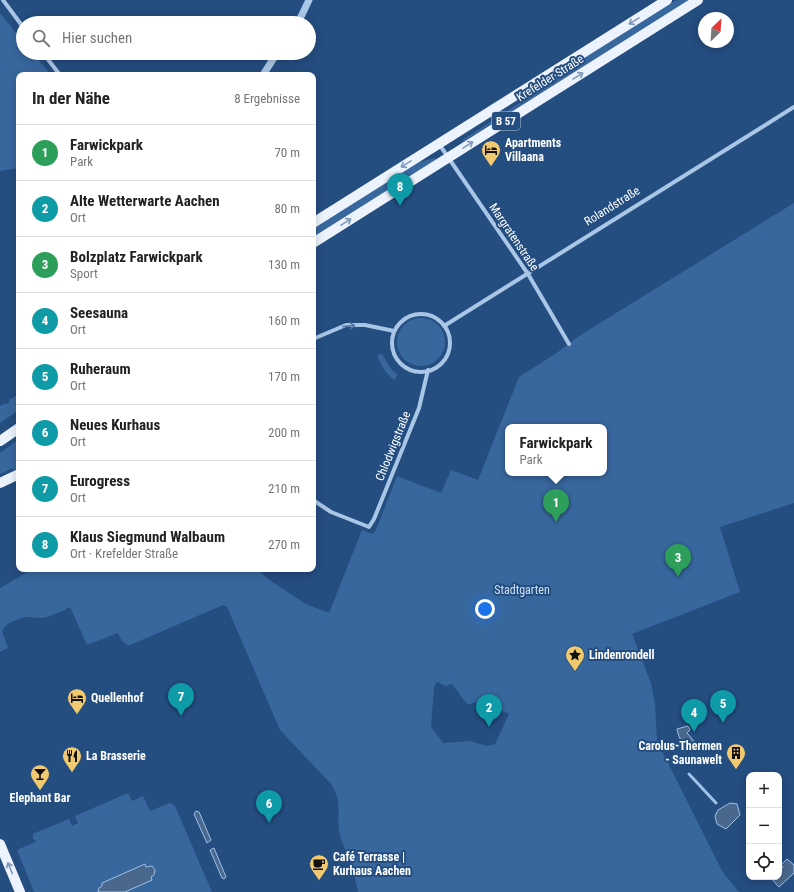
<!DOCTYPE html>
<html lang="de">
<head>
<meta charset="utf-8">
<style>
	body { margin:0; font-family:"Roboto Condensed",sans-serif; background:#f2f2f2; color:#222 }
	.controls { position:absolute; right:12px; bottom:12px; display:grid; overflow:hidden; border-radius:8px; box-shadow:0 2px 10px #0003 }
	.controls button { width:36px; height:36px; display:grid; place-items:center; padding:0; border:0; border-bottom:1px solid #e0e0e0; background:#fff; color:#222; font:20px sans-serif }
	.compass { position:absolute; left:698px; top:12px; width:36px; height:36px; border-radius:50%; background:#fff; box-shadow:0 2px 10px #0003; rotate:25deg }
	.you { position:absolute; left:485px; top:609px; width:14px; height:14px; margin:-10px; border:3px solid #fff; border-radius:50%; background:#1a73e8; box-shadow:0 0 0 6px #1a73e833 }
	.badge { display:grid; place-items:center; width:26px; height:26px; border-radius:50%; background:#b45309; color:#fff; font-size:13px; font-weight:700 }
	.pin { position:absolute; translate:-50% -33px; filter:drop-shadow(0 1px 2px #0008) }
	.pin::after { content:''; position:absolute; top:21px; width:14px; height:12px; background:inherit; clip-path:polygon(0 0,100% 0,50% 100%) }
	.popup { position:absolute; left:505px; top:424px; width:102px; height:52px; box-sizing:border-box; display:grid; place-content:center; border-radius:8px; background:#fff; filter:drop-shadow(0 1px 3px #0005); font-size:13px; white-space:nowrap; color:#767676 }
	.popup b { font-size:15px; color:#222 }
	.popup::after { content:''; position:absolute; left:50%; top:100%; margin-left:-8px; border:8px solid transparent; border-top-color:#fff }
	.list { margin:0; padding:0; list-style:none }
	h2 { display:flex; justify-content:space-between; align-items:center; height:52px; margin:0; padding:0 16px; font-size:17px }
	h2 small { font-size:13px; font-weight:400; color:#767676 }
	.list li { display:grid; grid-template-columns:26px 1fr auto; gap:12px; align-items:center; box-sizing:border-box; height:56px; padding:0 16px; border-top:1px solid #e0e0e0 }
	.list b { display:block; font-size:15px; white-space:nowrap }
	.list p { margin:0; font-size:13px; white-space:nowrap; color:#767676 }
	.list em { font-size:13px; font-style:normal; color:#767676 }
	.icon { flex:none; width:22px; height:22px; fill:none; stroke:currentColor; stroke-width:2; stroke-linecap:round; stroke-linejoin:round }
	.map { position:relative; flex:none; width:794px; height:892px; overflow:hidden }
	.search { position:absolute; background:#fff; box-shadow:0 2px 10px #0003; left:16px; top:16px; width:300px; height:44px; display:flex; align-items:center; gap:10px; box-sizing:border-box; padding:0 14px; border-radius:22px; color:#767676; font-size:15px }
	.panel { position:absolute; background:#fff; box-shadow:0 2px 10px #0003; left:16px; top:72px; width:300px; height:500px; border-radius:8px }
	.map>svg:first-child { display:block }
	.green { fill:#38679e; fill-rule:evenodd }
	.water { fill:#4a688d; stroke:#9ec1e7 }
	.lines { fill:none; stroke-linecap:round; stroke-linejoin:round }
	.stream { stroke:#9ec1e7; stroke-width:3 }
	.minor { stroke:#aac6e7; stroke-width:4 }
	.tertiary { stroke:#aac6e7; stroke-width:7 }
	.primary { stroke:#ecf3fd; stroke-width:10 }
	.oneway { stroke:#7e98b8 }
	.oneway2 { stroke:#5377a4 }
	.labels { text-anchor:middle; dominant-baseline:central; stroke-width:4; stroke-linejoin:round; paint-order:stroke }
	.shield { fill:#244d80; stroke:#bdcad9; stroke-width:1 }
	.shield-label { font-size:11px; font-weight:bold; fill:#fff }
	.street-label { font-size:12px; fill:#fff; stroke:#244d80 }
	.poi-label { font-size:12px; font-weight:bold; fill:#fff; stroke:#244d80; text-anchor:start }
	.park-label { font-size:12px; fill:#cde0f5; stroke:#244d80 }
</style>
</head>
<body>
<div class="map">
<svg width="794" height="892" viewBox="0 0 794 892">
	<rect width="100%" height="100%" fill="#244d80"/>
	<g class="green">
		<path d="M676,0H689L461,143L464,139L521,102L565,70Z"/>
		<path d="M0,13L23,41V53H33L51,75H19V168L0,171Z"/>
		<path d="M435,158L436,160L313,237V228L419,162Z"/>
		<path d="M794,203V503L720,527L740,592L632,634L651,683L655,704L657,741L722,871L739,892H358C355,879 352,865 347,853C345,848 342,843 341,838C334,817 345,806 331,784L280,730L227,607L223,605L128,646L122,641L118,633L87,645L70,607C63,611 54,615 46,617C40,619 33,617 27,617C19,618 5,623 2,631L8,648L0,652V588L33,569H256L272,582L306,604L329,613L362,530L372,534L375,532L397,476L441,493L451,470L478,480L519,377L558,352L579,336ZM508,427H604V473H508ZM437,682L446,686L452,684L467,704H470L480,701L509,714L495,744L487,746L470,741L443,743L431,727L434,687Z"/>
		<circle cx="421" cy="342" r="24"/>
		<path d="M382,354L391,369L398,375L394,380C386,373 381,366 377,355Z"/>
		<path d="M19,394V410L0,423V406L4,404H6L10,402L9,400Z"/>
		<path d="M19,439V468L14,470L11,469L0,474V453Z"/>
		<path d="M128,793L132,801L143,796L150,811L170,803L175,806L212,892H34L17,850L37,841L33,839V834L35,833L69,819L72,826L78,823L75,816Z"/>
	</g>
	<g class="water">
		<path d="M688,726L690,730L687,733L693,740L695,750C685,751 678,737 677,729Z"/>
		<path d="M730,803L737,804L740,815L726,829L717,824L715,816L718,810Z"/>
		<path d="M196,811L199,812L211,840L207,843L194,814Z"/>
		<path d="M214,848L226,877L224,879L222,878L210,850Z"/>
		<path d="M787,859L794,865V873L779,887L770,877H779V867L781,869L783,867L781,865Z"/>
		<path d="M145,864L146,867L152,866L155,870L154,875L151,877L152,880L125,892H98L99,888L102,886V883Z"/>
	</g>
	<g class="lines">
		<path class="stream" d="M689,774L716,803"/>
		<g class="minor">
			<path d="M3,0L23,27"/>
			<path d="M43,53L60,75"/>
			<path d="M439,144L528,274L569,344"/>
			<circle cx="421" cy="343" r="29"/>
			<path d="M444,326L794,107"/>
			<path d="M313,339L346,325H365L394,331"/>
			<path d="M313,500L331,512L369,527L374,519L419,408L428,370"/>
		</g>
		<g class="tertiary">
			<path d="M298,23L309,0"/>
			<path d="M263,75L277,53"/>
		</g>
		<g class="primary">
			<path d="M313,223L667,0"/>
			<path d="M313,243L698,0"/>
			<path d="M0,441L19,428"/>
			<path d="M0,483L19,474"/>
			<path d="M0,844L20,892"/>
		</g>
	</g>
	<defs><path id="oneway-shaft" d="M-6 0H5M1.5-3L5.5 0L1.5 3" fill="none" stroke-width="1.6" stroke-linecap="round" stroke-linejoin="round"/></defs>
	<g class="oneway">
		<use href="#oneway-shaft" transform="translate(634 21) rotate(148)"/>
		<use href="#oneway-shaft" transform="translate(578 76) rotate(-32)"/>
		<use href="#oneway-shaft" transform="translate(468 145) rotate(-32)"/>
		<use href="#oneway-shaft" transform="translate(406 164) rotate(148)"/>
		<use href="#oneway-shaft" transform="translate(346 222) rotate(-32)"/>
		<use href="#oneway-shaft" transform="translate(10 868) rotate(-113)"/>
	</g>
	<use class="oneway2" href="#oneway-shaft" transform="translate(349 326) rotate(-6)"/>
	<defs>
		<symbol id="hotel-pin" viewBox="-11 -11 22 30"><path d="M0 17L-7.5 6A9.5 9.5 0 1 1 7.5 6Z" fill="#f1c96e" stroke="#244d80"/><path d="M-6-4.5h1.5V1H6V5H4.5V3h-9V5H-6ZM-4 0a1.8 1.8 0 1 1 3.6 0ZM.5 0V-2.5h3Q6-2.5 6 0Z" fill="#111"/></symbol>
		<symbol id="sight-pin" viewBox="-11 -11 22 30"><path d="M0 17L-7.5 6A9.5 9.5 0 1 1 7.5 6Z" fill="#f1c96e" stroke="#244d80"/><path d="M0-6L1.8-2.2L6-1.7L2.9 1.2L3.7 5.4L0 3.3L-3.7 5.4L-2.9 1.2L-6-1.7L-1.8-2.2Z" fill="#111"/></symbol>
		<symbol id="building-pin" viewBox="-11 -11 22 30"><path d="M0 17L-7.5 6A9.5 9.5 0 1 1 7.5 6Z" fill="#f1c96e" stroke="#244d80"/><path d="M-4-6H4V6H1V3H-1V6H-4ZM-2.5-4.3h1.7v1.8h-1.7ZM.8-4.3h1.7v1.8H.8ZM-2.5-1h1.7V.8h-1.7ZM.8-1h1.7V.8H.8Z" fill="#111"/></symbol>
		<symbol id="restaurant-pin" viewBox="-11 -11 22 30"><path d="M0 17L-7.5 6A9.5 9.5 0 1 1 7.5 6Z" fill="#f1c96e" stroke="#244d80"/><path d="M-5-6h1v4h1v-4h1v4h1v-4h1v5L-1.5 .5V6h-2V.5L-5-1ZM5-6V6H3V1.5H1.5Q1.5-4 5-6Z" fill="#111"/></symbol>
		<symbol id="bar-pin" viewBox="-11 -11 22 30"><path d="M0 17L-7.5 6A9.5 9.5 0 1 1 7.5 6Z" fill="#f1c96e" stroke="#244d80"/><path d="M-6-5H6L.8 .8V4.5H3.5V6h-7V4.5H-.8V.8Z" fill="#111"/></symbol>
		<symbol id="cafe-pin" viewBox="-11 -11 22 30"><path d="M0 17L-7.5 6A9.5 9.5 0 1 1 7.5 6Z" fill="#f1c96e" stroke="#244d80"/><path d="M-5.5-4.5H6V0H3Q3 3.5 0 3.5H-2.5Q-5.5 3.5-5.5 0ZM3-3.2v2h1.7v-2ZM-6 4.5H4V6H-6Z" fill="#111"/></symbol>
	</defs>
	<g fill-rule="evenodd">
		<use href="#hotel-pin" x="480" y="139" width="22" height="30"/>
		<use href="#sight-pin" x="564" y="644" width="22" height="30"/>
		<use href="#hotel-pin" x="66" y="687" width="22" height="30"/>
		<use href="#building-pin" x="725" y="742" width="22" height="30"/>
		<use href="#restaurant-pin" x="61" y="745" width="22" height="30"/>
		<use href="#bar-pin" x="29" y="763" width="22" height="30"/>
		<use href="#cafe-pin" x="308" y="853" width="22" height="30"/>
	</g>
	<g class="labels">
		<rect class="shield" x="492" y="112" width="28" height="18" rx="3"/>
		<g class="shield-label">
			<text x="506" y="121">B 57</text>
		</g>
		<g class="street-label">
			<text transform="translate(550 78) rotate(-32)">Krefelder Straße</text>
			<text transform="translate(612 206) rotate(-32)">Rolandstraße</text>
			<text transform="translate(514 237) rotate(56)">Margratenstraße</text>
			<text transform="translate(393 446) rotate(-68)">Chlodwigstraße</text>
		</g>
		<g class="poi-label">
			<text x="505" y="143">Apartments<tspan x="505" dy="14">Villaana</tspan></text>
			<text x="589" y="655">Lindenrondell</text>
			<text x="91" y="698">Quellenhof</text>
			<text x="722" y="746" text-anchor="end">Carolus-Thermen<tspan x="722" dy="14">- Saunawelt</tspan></text>
			<text x="86" y="756">La Brasserie</text>
			<text x="40" y="798" text-anchor="middle">Elephant Bar</text>
			<text x="333" y="857">Café Terrasse |<tspan x="333" dy="14">Kurhaus Aachen</tspan></text>
		</g>
		<g class="park-label">
			<text x="522" y="590">Stadtgarten</text>
		</g>
	</g>
</svg>
<div class="controls">
<button>+</button>
<button>−</button>
<button><svg class="icon" aria-label="locate" viewBox="0 0 24 24"><circle cx="12" cy="12" r="6"/><path d="M12 2v4M12 18v4M2 12h4M18 12h4"/></svg></button>
</div>
<svg class="compass" viewBox="-18 -18 36 36"><path d="M0-13l5 13h-10z" fill="#e53935"/><path d="M0 13l5-13h-10z" fill="#767676"/></svg>
<div class="you"></div>
<div class="pin badge" style="left:556px;top:522px;background:#2e9e5b">1</div>
<div class="popup"><b>Farwickpark</b>Park</div>
<div class="pin badge" style="left:489px;top:727px;background:#0f9aa8">2</div>
<div class="pin badge" style="left:678px;top:577px;background:#2e9e5b">3</div>
<div class="pin badge" style="left:694px;top:732px;background:#0f9aa8">4</div>
<div class="pin badge" style="left:723px;top:723px;background:#0f9aa8">5</div>
<div class="pin badge" style="left:269px;top:823px;background:#0f9aa8">6</div>
<div class="pin badge" style="left:181px;top:716px;background:#0f9aa8">7</div>
<div class="pin badge" style="left:400px;top:206px;background:#0f9aa8">8</div>
<div class="search"><svg class="icon" aria-label="search" viewBox="0 0 24 24"><circle cx="10" cy="10" r="6"/><path d="M15 15l6 6"/></svg>Hier suchen</div>
<section class="panel">
<h2>In der Nähe<small>8 Ergebnisse</small></h2>
<ul class="list">
<li><span class="badge" style="background:#2e9e5b">1</span><div><b>Farwickpark</b><p>Park</p></div><em>70 m</em></li>
<li><span class="badge" style="background:#0f9aa8">2</span><div><b>Alte Wetterwarte Aachen</b><p>Ort</p></div><em>80 m</em></li>
<li><span class="badge" style="background:#2e9e5b">3</span><div><b>Bolzplatz Farwickpark</b><p>Sport</p></div><em>130 m</em></li>
<li><span class="badge" style="background:#0f9aa8">4</span><div><b>Seesauna</b><p>Ort</p></div><em>160 m</em></li>
<li><span class="badge" style="background:#0f9aa8">5</span><div><b>Ruheraum</b><p>Ort</p></div><em>170 m</em></li>
<li><span class="badge" style="background:#0f9aa8">6</span><div><b>Neues Kurhaus</b><p>Ort</p></div><em>200 m</em></li>
<li><span class="badge" style="background:#0f9aa8">7</span><div><b>Eurogress</b><p>Ort</p></div><em>210 m</em></li>
<li><span class="badge" style="background:#0f9aa8">8</span><div><b>Klaus Siegmund Walbaum</b><p>Ort · Krefelder Straße</p></div><em>270 m</em></li>
</ul>
</section>
</div>
</body>
</html>
